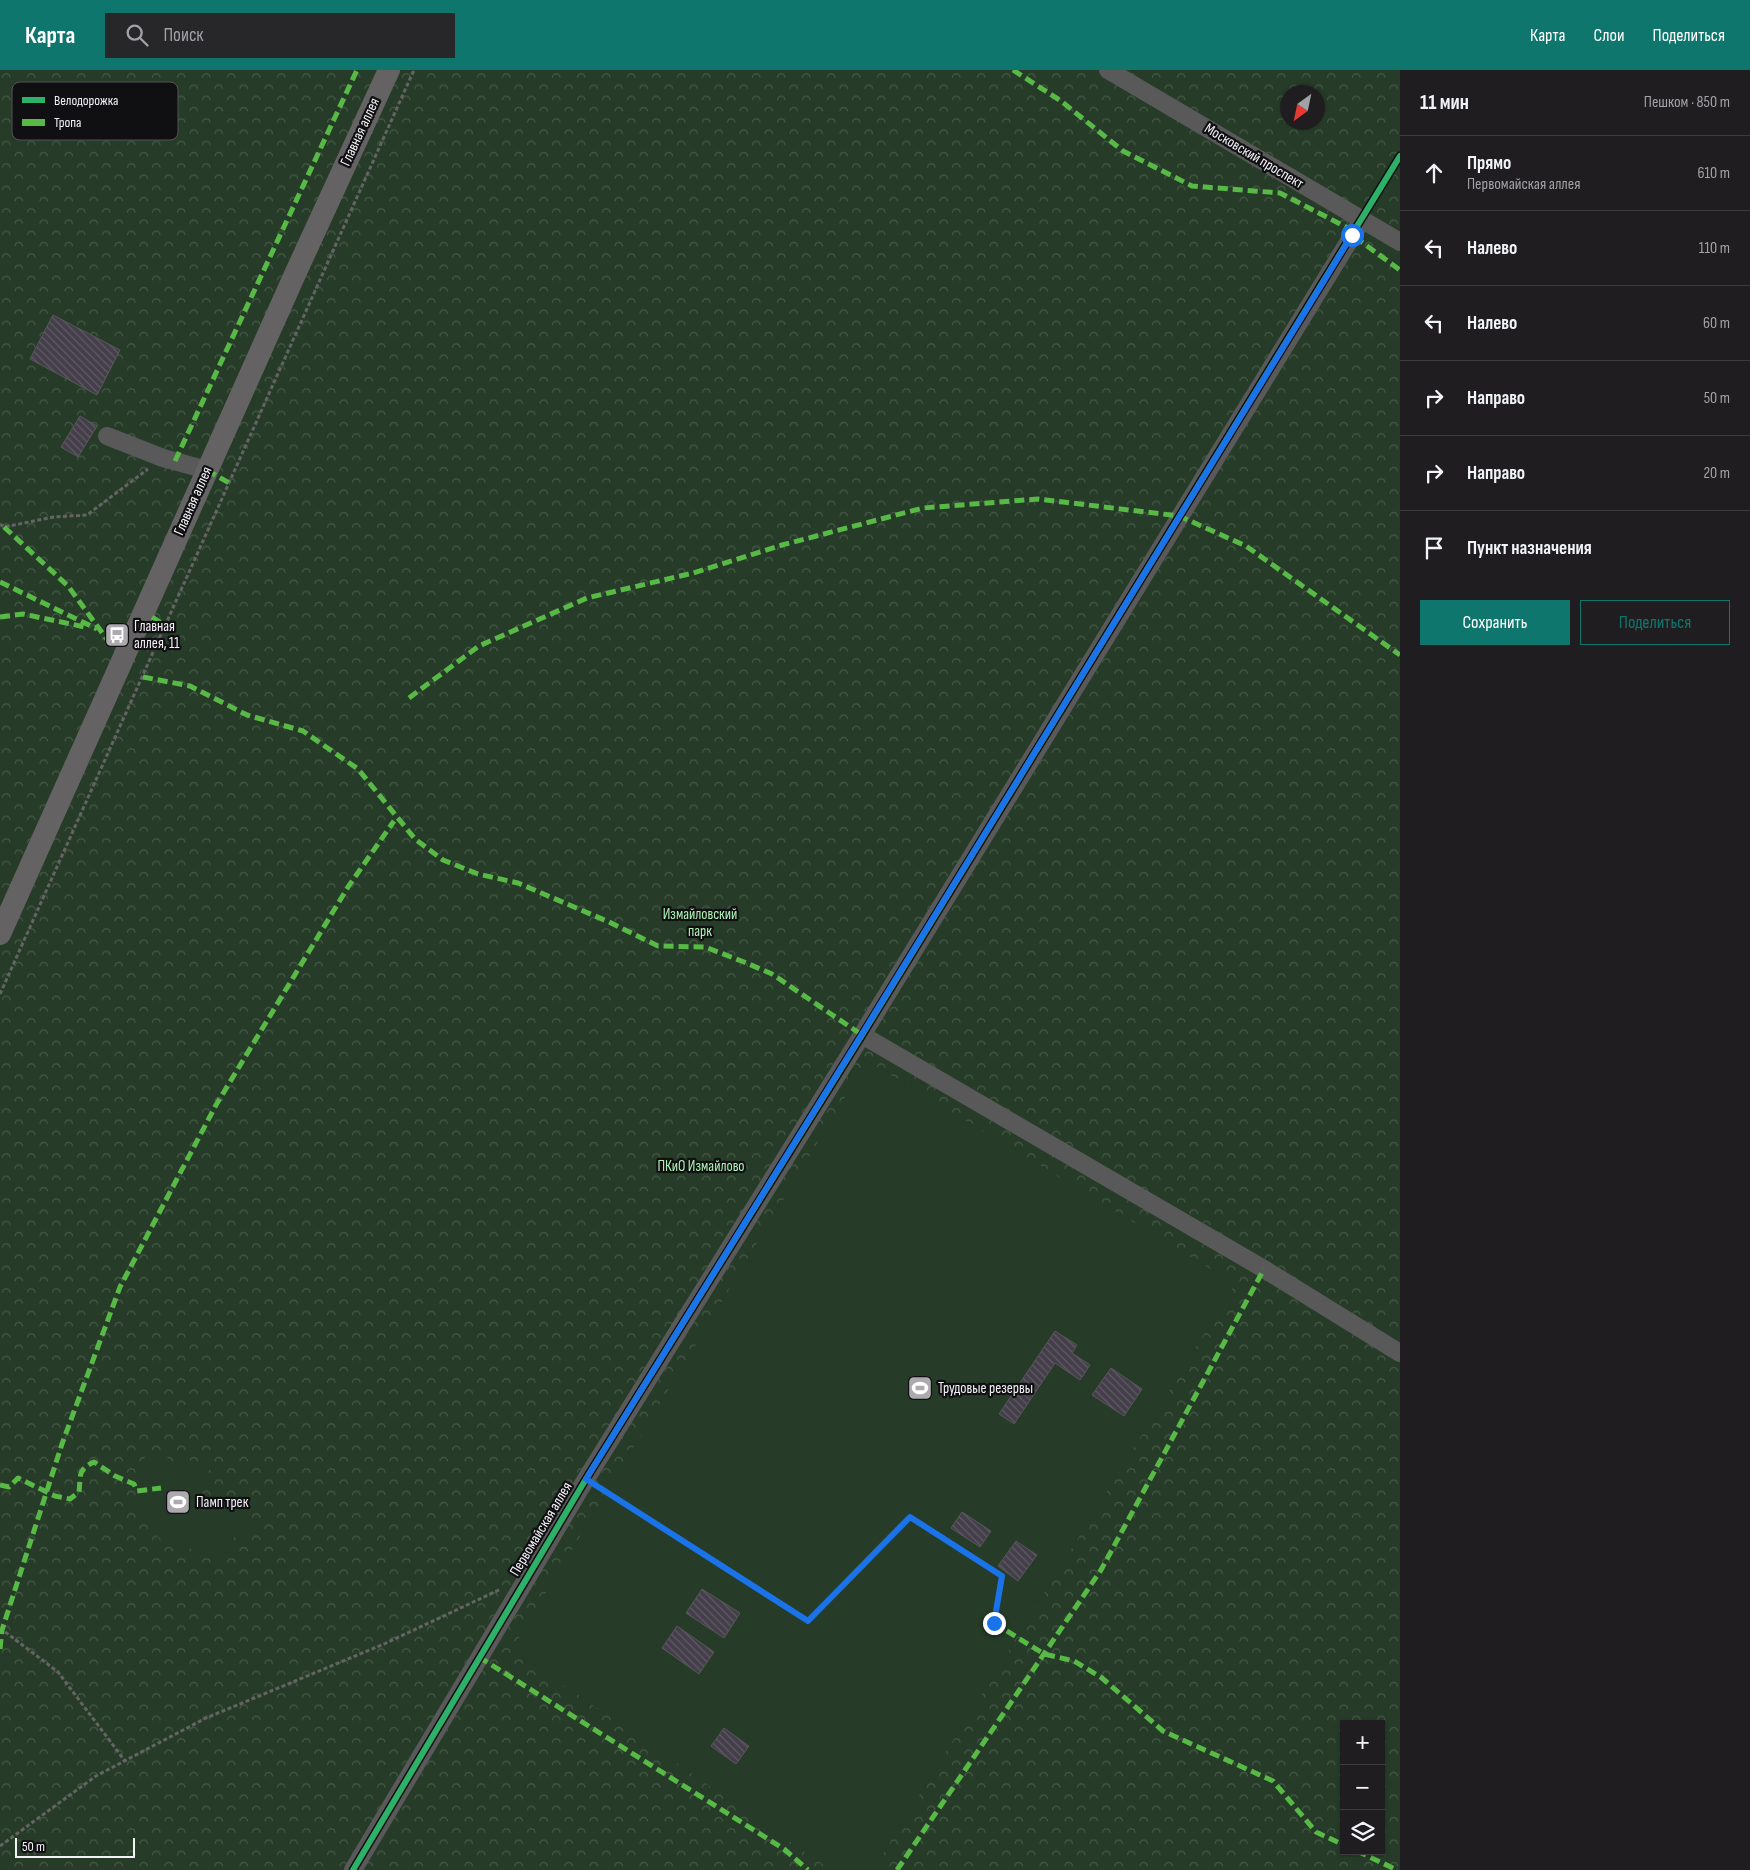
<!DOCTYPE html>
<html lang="ru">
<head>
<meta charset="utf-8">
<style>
	body { margin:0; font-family:"Sofia Sans Condensed",sans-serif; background:#272629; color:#f1f3f6 }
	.controls { position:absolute; right:15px; bottom:15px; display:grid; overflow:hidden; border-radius:0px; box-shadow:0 1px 4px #0004 }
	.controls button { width:45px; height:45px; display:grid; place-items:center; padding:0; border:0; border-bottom:1px solid #3c3b3e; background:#1f1d20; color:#f1f3f6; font:25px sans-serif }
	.compass { position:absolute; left:1280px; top:15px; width:45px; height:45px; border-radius:50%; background:#1f1d20; box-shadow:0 1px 4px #0004; rotate:213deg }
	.scale { position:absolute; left:15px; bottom:12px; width:120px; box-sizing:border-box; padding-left:5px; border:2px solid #f2f1f5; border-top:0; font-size:14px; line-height:18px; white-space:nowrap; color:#f2f1f5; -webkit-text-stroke:4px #100f12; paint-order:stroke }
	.stop { position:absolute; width:15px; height:15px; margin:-11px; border:4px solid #1a73e8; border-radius:50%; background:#fff }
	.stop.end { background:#1a73e8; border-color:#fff; box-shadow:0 1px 5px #0008 }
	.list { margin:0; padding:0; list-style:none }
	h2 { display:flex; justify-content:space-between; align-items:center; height:65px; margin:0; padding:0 20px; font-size:21px }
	h2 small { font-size:16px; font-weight:400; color:#a1a2a5 }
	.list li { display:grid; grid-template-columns:32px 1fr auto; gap:15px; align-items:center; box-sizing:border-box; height:75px; padding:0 20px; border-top:1px solid #3c3b3e }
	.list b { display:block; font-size:19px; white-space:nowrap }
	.list p { margin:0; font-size:16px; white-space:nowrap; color:#a1a2a5 }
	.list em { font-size:16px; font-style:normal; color:#a1a2a5 }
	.actions { display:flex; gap:10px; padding:15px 20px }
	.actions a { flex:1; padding:11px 0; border:1px solid #0f766e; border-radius:0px; text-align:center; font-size:18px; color:#0f766e }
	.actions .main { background:#0f766e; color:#fff }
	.icon { flex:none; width:28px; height:28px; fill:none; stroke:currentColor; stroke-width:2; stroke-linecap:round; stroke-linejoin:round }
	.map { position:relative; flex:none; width:1400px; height:1800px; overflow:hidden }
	header { display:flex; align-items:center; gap:30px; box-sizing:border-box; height:70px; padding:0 25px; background:#0f766e; color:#fff }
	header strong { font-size:24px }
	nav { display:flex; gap:28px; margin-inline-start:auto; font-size:18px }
	.search { width:350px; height:45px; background:#272629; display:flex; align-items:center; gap:12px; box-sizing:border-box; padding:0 18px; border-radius:0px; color:#a1a2a5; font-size:19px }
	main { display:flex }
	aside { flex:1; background:#1f1d20 }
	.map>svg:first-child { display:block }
	.park { fill:url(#park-crowns); fill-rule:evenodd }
	.pitch { fill:#263c28 }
	.building { fill:url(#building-back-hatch); stroke:#58575a }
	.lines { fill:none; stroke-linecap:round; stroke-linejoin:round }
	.path { stroke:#656465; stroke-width:3; stroke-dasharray:4 2.5; stroke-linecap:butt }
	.minor { stroke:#595959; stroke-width:18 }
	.major { stroke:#646262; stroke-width:22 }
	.quiet { stroke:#58b947; stroke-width:5; stroke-dasharray:10 5; stroke-linecap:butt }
	.cycleway-casing { stroke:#100f12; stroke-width:9 }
	.cycleway { stroke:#2db169; stroke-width:6 }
	.route { stroke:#1a73e8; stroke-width:6 }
	.labels { text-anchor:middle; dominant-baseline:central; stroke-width:4.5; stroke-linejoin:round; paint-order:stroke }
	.street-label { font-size:15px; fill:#f2f1f5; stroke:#100f12 }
	.poi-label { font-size:15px; fill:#f2f1f5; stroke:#100f12; text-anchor:start }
	.park-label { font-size:15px; fill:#acf3b5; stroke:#100f12 }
	.key { fill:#100f12; stroke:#545356; stroke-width:1 }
	.key-label { font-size:14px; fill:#f2f1f5 }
</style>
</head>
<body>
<header>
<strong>Карта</strong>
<div class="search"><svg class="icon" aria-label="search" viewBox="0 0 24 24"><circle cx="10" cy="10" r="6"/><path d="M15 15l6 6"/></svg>Поиск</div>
<nav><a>Карта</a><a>Слои</a><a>Поделиться</a></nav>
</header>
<main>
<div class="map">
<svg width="1400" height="1800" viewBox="0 0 1400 1800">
	<defs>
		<pattern id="park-crowns" width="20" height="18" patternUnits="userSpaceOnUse" patternTransform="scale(1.25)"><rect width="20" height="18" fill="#263c28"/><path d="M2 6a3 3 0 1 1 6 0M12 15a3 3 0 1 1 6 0" fill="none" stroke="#465948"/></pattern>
		<pattern id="building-back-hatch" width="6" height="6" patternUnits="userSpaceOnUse" patternTransform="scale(1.25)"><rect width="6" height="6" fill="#433e49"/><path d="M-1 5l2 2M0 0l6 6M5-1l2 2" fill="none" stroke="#5f5a64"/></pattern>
	</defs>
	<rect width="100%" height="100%" fill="#29272b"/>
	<path class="park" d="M0,0H1400V1800H0ZM1288,22H1318V52H1288ZM1344,1654H1381V1781H1344Z"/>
	<g class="pitch">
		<path d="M867,991L1235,1214L873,1800H831L512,1579Z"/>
		<path d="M150,1380L165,1383L175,1401H177L179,1391L188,1388L197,1399L206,1393L212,1399L197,1405L203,1425L206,1424L250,1451L246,1471L234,1466L232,1473L217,1488L158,1467L149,1452L144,1450L137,1439L136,1400Z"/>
	</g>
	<g class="building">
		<path d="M53,245L120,280L97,325L30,289Z"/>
		<path d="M80,346L97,356L78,387L61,377Z"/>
		<path d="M1055,1261L1077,1275L1072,1283L1090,1295L1080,1310L1055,1293L1014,1354L999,1344Z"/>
		<path d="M1111,1298L1142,1319L1124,1346L1092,1325Z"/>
		<path d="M962,1442L991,1461L980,1477L951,1458Z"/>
		<path d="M1016,1471L1037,1485L1018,1511L998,1496Z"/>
		<path d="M702,1519L740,1543L724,1568L686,1543Z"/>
		<path d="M677,1556L714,1582L699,1604L662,1578Z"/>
		<path d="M724,1658L749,1676L736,1694L711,1676Z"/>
	</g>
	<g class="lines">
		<g class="path">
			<path d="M0,454L4,457L54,447L87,445L148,399"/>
			<path d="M0,924L414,0"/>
			<path d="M600,1418L808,1551L910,1447L1002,1506L994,1553"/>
			<path d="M0,1558L58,1602L125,1691"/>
			<path d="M0,1776L96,1706L206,1648L384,1574L501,1519"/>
		</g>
		<g class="minor">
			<path d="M1108,0L1400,172"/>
			<path d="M107,366L163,388L207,400"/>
			<path d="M862,965L1264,1199L1400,1283"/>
			<path d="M353,1800L586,1409L862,965L1362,150"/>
		</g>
		<path class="major" d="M0,864L296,202L389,0"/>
		<g class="quiet">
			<path d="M1013,0L1061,31L1123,81L1192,116L1280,123L1346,157L1352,165L1400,200"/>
			<path d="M175,391L357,0"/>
			<path d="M207,400L229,413"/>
			<path d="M4,457L68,516L111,575"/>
			<path d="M0,512L97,559"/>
			<path d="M0,547L23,544L85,557"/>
			<path d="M152,547L166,556"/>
			<path d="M143,607L190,616L247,645L303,661L358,699L415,769L443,790L478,804L518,813L609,852L658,876L705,877L744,892L772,904L862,965"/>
			<path d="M409,628L479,576L587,528L693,503L782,475L923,438L1038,429L1179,446L1246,476L1400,585"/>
			<path d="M0,1415L9,1417L18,1408L55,1426L70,1429L79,1422C81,1405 77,1400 94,1392L115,1406L134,1414L137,1421L161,1418"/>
			<path d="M994,1553L1044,1584L1074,1591L1102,1608L1163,1661L1273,1711L1316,1762L1344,1775"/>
			<path d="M0,1579L2,1560L62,1374L120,1217L216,1035L348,817L394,751"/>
			<path d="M479,1587L784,1779L808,1800"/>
			<path d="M1357,1781L1397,1800"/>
			<path d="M897,1800L1101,1500L1264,1199"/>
		</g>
		<defs>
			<path id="cycleway" d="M353,1800L586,1409L862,965L1400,86"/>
		</defs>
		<use href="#cycleway" class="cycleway-casing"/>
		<use href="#cycleway" class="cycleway"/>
	</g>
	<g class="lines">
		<path class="route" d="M994,1553L1002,1506L910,1447L808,1551L586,1409L862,964L1352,165"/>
	</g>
	<defs>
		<symbol id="bus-square" viewBox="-11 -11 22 22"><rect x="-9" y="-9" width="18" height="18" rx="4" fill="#acaaae" stroke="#100f12"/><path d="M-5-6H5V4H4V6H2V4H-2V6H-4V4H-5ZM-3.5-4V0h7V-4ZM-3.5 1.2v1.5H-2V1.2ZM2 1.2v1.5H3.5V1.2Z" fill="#fff"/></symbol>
		<symbol id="stadium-square" viewBox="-11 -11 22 22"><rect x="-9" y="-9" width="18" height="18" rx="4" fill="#acaaae" stroke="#100f12"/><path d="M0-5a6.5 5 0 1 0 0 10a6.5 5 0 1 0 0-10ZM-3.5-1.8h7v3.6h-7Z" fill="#fff"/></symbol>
	</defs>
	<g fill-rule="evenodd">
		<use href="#bus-square" x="103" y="551" width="28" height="28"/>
		<use href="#stadium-square" x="906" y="1304" width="28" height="28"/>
		<use href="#stadium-square" x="164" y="1418" width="28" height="28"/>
	</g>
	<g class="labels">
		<g class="street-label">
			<text transform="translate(360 62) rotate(-65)">Главная аллея</text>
			<text transform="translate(1254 86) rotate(31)">Московский проспект</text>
			<text transform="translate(193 431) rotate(-66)">Главная аллея</text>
			<text transform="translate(541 1459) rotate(-59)">Первомайская аллея</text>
		</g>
		<g class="poi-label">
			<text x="134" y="556">Главная<tspan x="134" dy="17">аллея, 11</tspan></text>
			<text x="938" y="1318">Трудовые резервы</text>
			<text x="196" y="1432">Памп трек</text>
		</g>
		<g class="park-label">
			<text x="700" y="844">Измайловский<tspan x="700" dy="17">парк</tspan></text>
			<text x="701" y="1096">ПКиО Измайлово</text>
		</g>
	</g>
	<rect x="12" y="12" width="166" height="58" rx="8" class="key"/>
	<rect x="22" y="27" width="23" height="6" fill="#2db169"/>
	<rect x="22" y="49" width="23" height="7" fill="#58b947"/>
	<g class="key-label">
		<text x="54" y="35">Велодорожка</text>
		<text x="54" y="57">Тропа</text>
	</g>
</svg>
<div class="controls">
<button>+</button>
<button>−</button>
<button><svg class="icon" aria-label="layers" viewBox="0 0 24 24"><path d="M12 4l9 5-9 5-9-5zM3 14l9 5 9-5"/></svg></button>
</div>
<svg class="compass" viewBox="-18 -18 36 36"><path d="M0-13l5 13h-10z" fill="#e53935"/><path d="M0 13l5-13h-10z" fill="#a1a2a5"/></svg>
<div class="scale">50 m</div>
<div class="stop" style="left:1352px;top:165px"></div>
<div class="stop end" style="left:994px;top:1553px"></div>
</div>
<aside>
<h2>11 мин<small>Пешком · 850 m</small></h2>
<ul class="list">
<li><svg class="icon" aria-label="ahead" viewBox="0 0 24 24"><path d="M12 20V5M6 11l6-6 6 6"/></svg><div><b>Прямо</b><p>Первомайская аллея</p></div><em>610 m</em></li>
<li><svg class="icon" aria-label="left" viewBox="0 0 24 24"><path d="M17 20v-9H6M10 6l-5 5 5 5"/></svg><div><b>Налево</b></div><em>110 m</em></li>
<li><svg class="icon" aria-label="left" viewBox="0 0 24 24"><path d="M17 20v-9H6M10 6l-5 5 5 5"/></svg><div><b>Налево</b></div><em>60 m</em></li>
<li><svg class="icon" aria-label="right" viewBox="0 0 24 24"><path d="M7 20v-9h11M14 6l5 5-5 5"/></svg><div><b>Направо</b></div><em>50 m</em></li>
<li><svg class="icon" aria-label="right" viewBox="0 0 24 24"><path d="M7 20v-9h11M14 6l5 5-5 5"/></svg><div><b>Направо</b></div><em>20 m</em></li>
<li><svg class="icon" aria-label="arrive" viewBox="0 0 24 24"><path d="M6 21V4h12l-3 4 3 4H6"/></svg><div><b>Пункт назначения</b></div></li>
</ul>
<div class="actions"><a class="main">Сохранить</a><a>Поделиться</a></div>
</aside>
</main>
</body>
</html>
